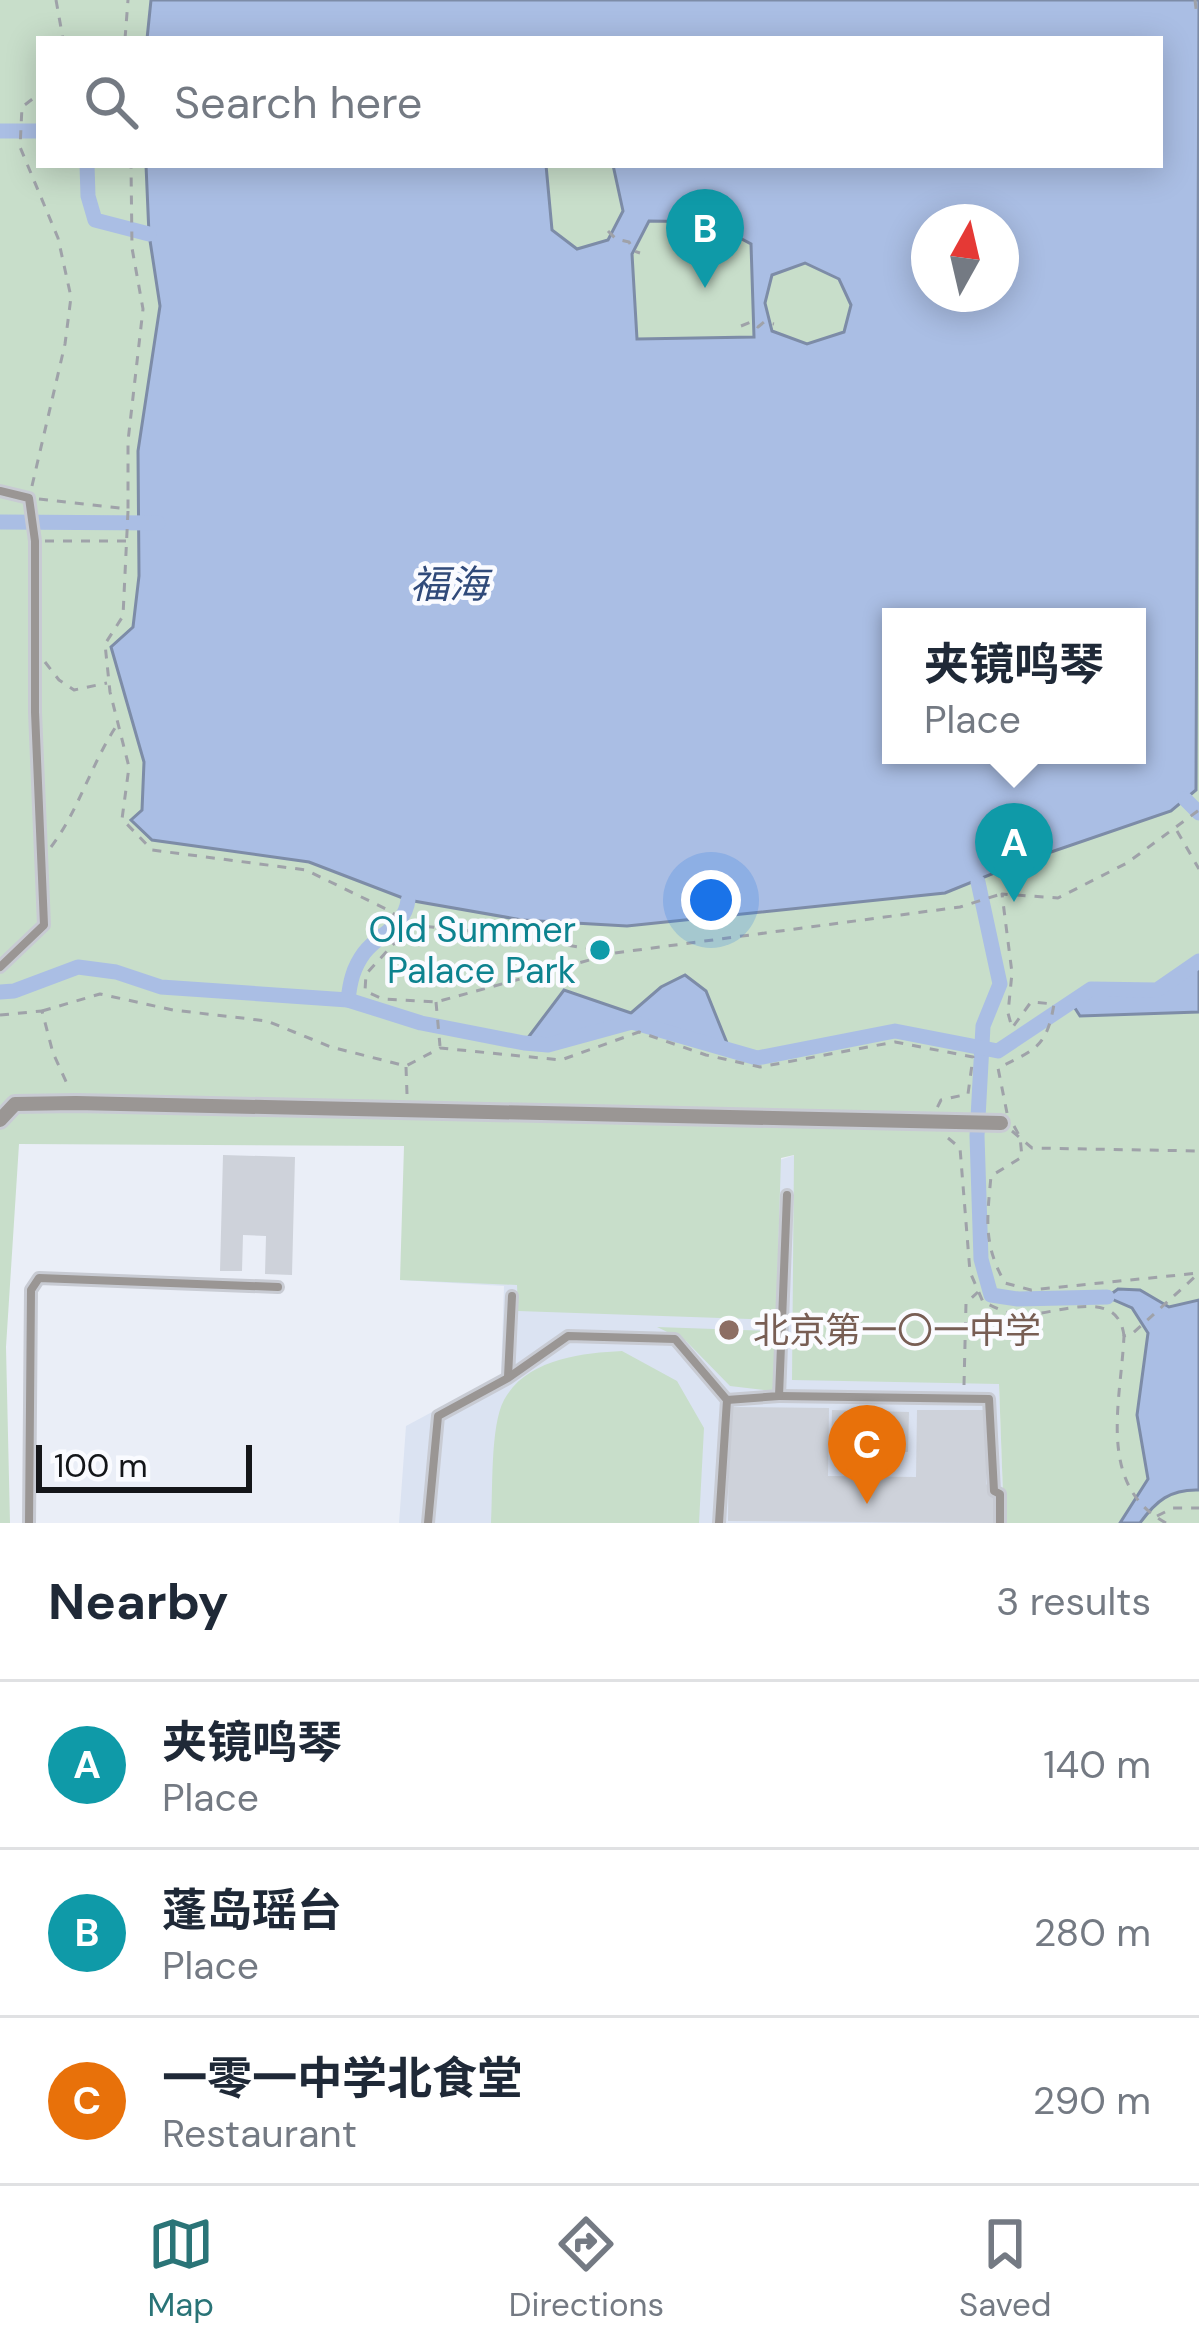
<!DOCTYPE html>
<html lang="en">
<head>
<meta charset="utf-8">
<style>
	body { margin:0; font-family:"DM Sans","Noto Sans SC",sans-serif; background:#f6f6f7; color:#1f2937 }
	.compass { position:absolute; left:911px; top:204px; width:108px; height:108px; border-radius:50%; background:#fff; box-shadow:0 6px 30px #0003; rotate:8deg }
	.scale { position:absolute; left:36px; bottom:30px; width:216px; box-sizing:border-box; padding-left:12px; border:6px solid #141619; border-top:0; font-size:33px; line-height:42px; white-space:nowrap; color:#141619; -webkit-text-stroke:9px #fafbff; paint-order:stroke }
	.you { position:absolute; left:711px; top:900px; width:42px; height:42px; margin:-30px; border:9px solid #fff; border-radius:50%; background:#1a73e8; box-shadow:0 0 0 18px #1a73e833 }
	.badge { display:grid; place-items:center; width:78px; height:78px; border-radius:50%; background:#2a7477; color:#fff; font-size:39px; font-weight:700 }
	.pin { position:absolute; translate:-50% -99px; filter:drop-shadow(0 3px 6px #0008) }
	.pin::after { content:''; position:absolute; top:63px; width:42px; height:36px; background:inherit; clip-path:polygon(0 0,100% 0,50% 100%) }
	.popup { position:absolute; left:882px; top:608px; width:264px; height:156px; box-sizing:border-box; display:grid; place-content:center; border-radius:0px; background:#fff; filter:drop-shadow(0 3px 9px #0005); font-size:39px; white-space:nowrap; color:#747a83 }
	.popup b { font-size:45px; color:#1f2937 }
	.popup::after { content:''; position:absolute; left:50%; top:100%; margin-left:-24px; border:24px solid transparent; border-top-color:#fff }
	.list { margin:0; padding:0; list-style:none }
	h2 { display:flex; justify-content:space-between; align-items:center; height:156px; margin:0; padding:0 48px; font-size:51px }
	h2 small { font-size:39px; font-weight:400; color:#747a83 }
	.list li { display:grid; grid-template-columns:78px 1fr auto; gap:36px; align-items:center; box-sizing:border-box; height:168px; padding:0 48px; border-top:3px solid #e0e1e3 }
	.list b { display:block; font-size:45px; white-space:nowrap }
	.list p { margin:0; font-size:39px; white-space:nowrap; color:#747a83 }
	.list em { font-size:39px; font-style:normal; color:#747a83 }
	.icon { flex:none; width:66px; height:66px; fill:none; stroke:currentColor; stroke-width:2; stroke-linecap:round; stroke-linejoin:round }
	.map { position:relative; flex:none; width:1199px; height:1523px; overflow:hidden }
	.search { position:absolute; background:#fff; box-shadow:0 6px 30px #0003; left:36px; right:36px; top:36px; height:132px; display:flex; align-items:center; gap:30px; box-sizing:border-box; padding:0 42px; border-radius:0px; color:#747a83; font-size:45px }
	.sheet { height:660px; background:#fff }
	nav { display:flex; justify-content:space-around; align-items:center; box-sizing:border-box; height:168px; border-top:3px solid #e0e1e3; background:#fff; font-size:33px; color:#747a83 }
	nav a { display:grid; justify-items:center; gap:6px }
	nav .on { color:#2a7477 }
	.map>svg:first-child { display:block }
	.built { fill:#dbe3f2 }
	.green { fill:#c8deca; fill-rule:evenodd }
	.water { fill:#aabee4; stroke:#7d8ca7; stroke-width:3; fill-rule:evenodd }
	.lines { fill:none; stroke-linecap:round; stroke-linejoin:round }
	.canal { stroke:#aabee4; stroke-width:15 }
	.building { fill:#ced2da }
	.lane-casing { stroke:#c8cbd3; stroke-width:14 }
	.street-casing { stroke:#c8cbd3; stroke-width:20 }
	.path { stroke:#9fa2a9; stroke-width:3; stroke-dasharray:9 9; stroke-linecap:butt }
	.lane { stroke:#9a9694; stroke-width:8 }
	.street { stroke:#9a9694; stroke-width:14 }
	.culture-dot { fill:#0f9aa8; stroke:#fafbff; stroke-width:4.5 }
	.education-dot { fill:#8d6e63; stroke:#fafbff; stroke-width:4.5 }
	.labels { text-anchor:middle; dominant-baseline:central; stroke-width:9; stroke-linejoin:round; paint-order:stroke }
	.culture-label { font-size:36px; fill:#0d838f; stroke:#fafbff; text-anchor:end }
	.education-label { font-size:36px; fill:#785e54; stroke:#fafbff; text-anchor:start }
	.water-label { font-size:39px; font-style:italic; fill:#304a7a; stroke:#fafbff }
</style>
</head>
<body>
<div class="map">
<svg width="1199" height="1523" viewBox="0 0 1199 1523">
	<rect width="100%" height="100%" fill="#eaeef7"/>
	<path class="built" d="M795,1155L956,1382L999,1383L1004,1523H399L406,1426L501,1375L504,1286L400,1280Z"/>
	<g class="green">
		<path d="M0,0H1199V1523H1004L999,1384L792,1380L794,1155L781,1158L776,1320L518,1311L517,1285L400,1280L404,1146L19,1144L6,1347L10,1523H0ZM39,39H1160V165H39ZM929,222H1001V294H929ZM891,617H1137V755H891Z"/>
		<path d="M657,1327L775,1331L773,1391L730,1386L686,1341Z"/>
		<path d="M622,1351L677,1381L704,1428L699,1523H491C493,1492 490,1426 504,1400C526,1359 582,1353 622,1351Z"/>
	</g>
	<g class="water">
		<path d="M151,0H1199L1196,790L1171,811L1019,863L945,893L627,926L522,920L408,900L309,862L152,840L131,820L142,810L144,762L111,647L133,627L139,576L138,451L160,306L149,234L146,165H546L552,230L577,249L608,240L623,211L613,165H1160V39H147ZM649,221L710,222L751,244L754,337L637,339L632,254ZM1001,222V294H929V222ZM805,263L839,279L851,305L844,332L807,344L772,331L765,303L772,275ZM1137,617V755H891V617Z"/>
		<path d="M1199,961V1012L1080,1016L1071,1002L1091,989L1157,990Z"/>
		<path d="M685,975L706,991L727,1043L724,1049L632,1022L548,1045L524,1043L564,990L631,1013L661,987Z"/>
		<path d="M1118,1289L1140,1290L1169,1307L1199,1300V1490C1170,1489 1156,1501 1140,1523H1120L1148,1479L1137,1415L1148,1333L1132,1308L1107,1297Z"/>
	</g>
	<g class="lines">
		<g class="canal">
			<path d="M0,131H39"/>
			<path d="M87,165L88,196L95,220L149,234"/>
			<path d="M0,522L158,523"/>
			<path d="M1185,799L1199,813"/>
			<path d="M978,882L1000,984L983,1026L977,1136L981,1259L991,1295L1018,1299L1107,1297"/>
			<path d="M0,992L14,991L78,967L116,972L161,987L348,1000L421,1023L524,1043L548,1045L632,1022L757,1058L895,1031L998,1051L1091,989L1157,990L1199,961"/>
			<path d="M348,1000C350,982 353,968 364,953C378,934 405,927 408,900"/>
		</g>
	</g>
	<g class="building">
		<path d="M223,1155L295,1157L292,1275L265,1274L266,1236L243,1235L242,1271H220Z"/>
		<path d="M729,1407L829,1408L828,1476L916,1477L917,1410H987L986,1484L994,1491V1523L728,1521Z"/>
		<path d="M832,1410L909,1412L908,1452L831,1450Z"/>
	</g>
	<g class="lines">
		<defs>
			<g id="lane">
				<path d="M0,491L29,498L35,541V712L44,925L0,967"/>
				<path d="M508,1377L512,1296"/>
				<path d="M779,1396L989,1399L994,1491L1000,1494V1523"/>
				<path d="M727,1400L779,1396L787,1195"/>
				<path d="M29,1523L31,1290L39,1278L278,1287"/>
				<path d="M428,1523L438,1416L508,1378L568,1336L675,1339L727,1400L719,1523"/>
			</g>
			<path id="street" d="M0,1120L15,1104L76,1103L1001,1123"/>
		</defs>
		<use href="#lane" class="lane-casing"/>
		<use href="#street" class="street-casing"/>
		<g class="path">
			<path d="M56,0L63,39"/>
			<path d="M1195,0L1197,17"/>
			<path d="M125,39L128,0"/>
			<path d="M608,231L616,239L629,242L634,251L640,253"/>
			<path d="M741,326L751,322L758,327L764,322L774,324"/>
			<path d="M32,486L65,344L71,297L58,238L20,147L22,107L39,94"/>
			<path d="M39,499L128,509V441L143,309L132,248L131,165"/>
			<path d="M128,511L123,616L105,644L110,692L129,767L122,819L152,850L306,870L386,909L411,925L501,934L615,953"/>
			<path d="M45,541H126"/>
			<path d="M45,662L59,680L74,690L107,683"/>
			<path d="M1177,831L1199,869"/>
			<path d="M51,847C79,810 91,764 117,725"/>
			<path d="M411,925L366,974L365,991L383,999L436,1002L615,953L960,907L1001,894"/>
			<path d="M436,1002L440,1046"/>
			<path d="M42,1011L100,994L173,1010L267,1021L331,1047L406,1066L440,1048L561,1060L639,1032L706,1055L760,1067L895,1042L973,1057L968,1094L941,1100L937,1108"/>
			<path d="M0,1015L42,1011L53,1053L69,1088"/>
			<path d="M406,1067L407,1094"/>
			<path d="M1007,1113L998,1068C1035,1050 1047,1047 1054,1004L1031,1002L1012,1028L1008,1013L1012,973L1002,894L1058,898L1127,863L1199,810"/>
			<path d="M1014,1126L1020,1137L1022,1157L991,1176C987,1220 983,1244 1005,1283L1031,1290L1199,1273"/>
			<path d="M1012,1131L1032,1148L1199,1151"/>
			<path d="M948,1138L960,1148L970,1272L983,1302C993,1306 1007,1314 1018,1315C1052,1317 1118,1284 1124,1336"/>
			<path d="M964,1385L966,1303L978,1292"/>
			<path d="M1157,1516L1173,1508H1199"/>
			<path d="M1166,1523C1096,1485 1121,1402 1124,1336L1132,1334L1198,1274"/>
		</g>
		<use href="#lane" class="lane"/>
		<use href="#street" class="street"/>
	</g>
	<circle class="culture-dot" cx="600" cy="950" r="12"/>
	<circle class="education-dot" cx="729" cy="1330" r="12"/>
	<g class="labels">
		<g class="culture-label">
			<text x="576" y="929">Old Summer<tspan x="576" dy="41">Palace Park</tspan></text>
		</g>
		<g class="education-label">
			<text x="753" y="1330">北京第一〇一中学</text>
		</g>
		<g class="water-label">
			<text x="449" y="584">福海</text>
		</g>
	</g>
</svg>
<svg class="compass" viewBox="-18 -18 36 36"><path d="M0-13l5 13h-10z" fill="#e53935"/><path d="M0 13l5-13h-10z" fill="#747a83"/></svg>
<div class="scale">100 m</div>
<div class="you"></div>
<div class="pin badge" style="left:1014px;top:902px;background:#0f9aa8">A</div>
<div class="popup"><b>夹镜鸣琴</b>Place</div>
<div class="pin badge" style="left:705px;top:288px;background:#0f9aa8">B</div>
<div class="pin badge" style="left:867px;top:1504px;background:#e8710a">C</div>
<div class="search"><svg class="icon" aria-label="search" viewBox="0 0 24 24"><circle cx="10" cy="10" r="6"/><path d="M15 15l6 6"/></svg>Search here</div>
</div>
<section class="sheet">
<h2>Nearby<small>3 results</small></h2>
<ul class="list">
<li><span class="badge" style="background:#0f9aa8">A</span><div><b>夹镜鸣琴</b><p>Place</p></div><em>140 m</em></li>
<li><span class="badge" style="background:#0f9aa8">B</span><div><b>蓬岛瑶台</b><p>Place</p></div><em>280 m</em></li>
<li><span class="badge" style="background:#e8710a">C</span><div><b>一零一中学北食堂</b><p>Restaurant</p></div><em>290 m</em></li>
</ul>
</section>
<nav>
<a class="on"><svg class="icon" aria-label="map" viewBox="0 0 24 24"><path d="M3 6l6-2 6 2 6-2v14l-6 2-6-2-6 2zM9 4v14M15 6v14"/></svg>Map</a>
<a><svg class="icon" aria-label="directions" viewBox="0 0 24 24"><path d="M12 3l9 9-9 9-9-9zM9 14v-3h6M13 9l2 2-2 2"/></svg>Directions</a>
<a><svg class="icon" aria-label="saved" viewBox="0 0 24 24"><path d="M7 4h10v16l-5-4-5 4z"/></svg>Saved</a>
</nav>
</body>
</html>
